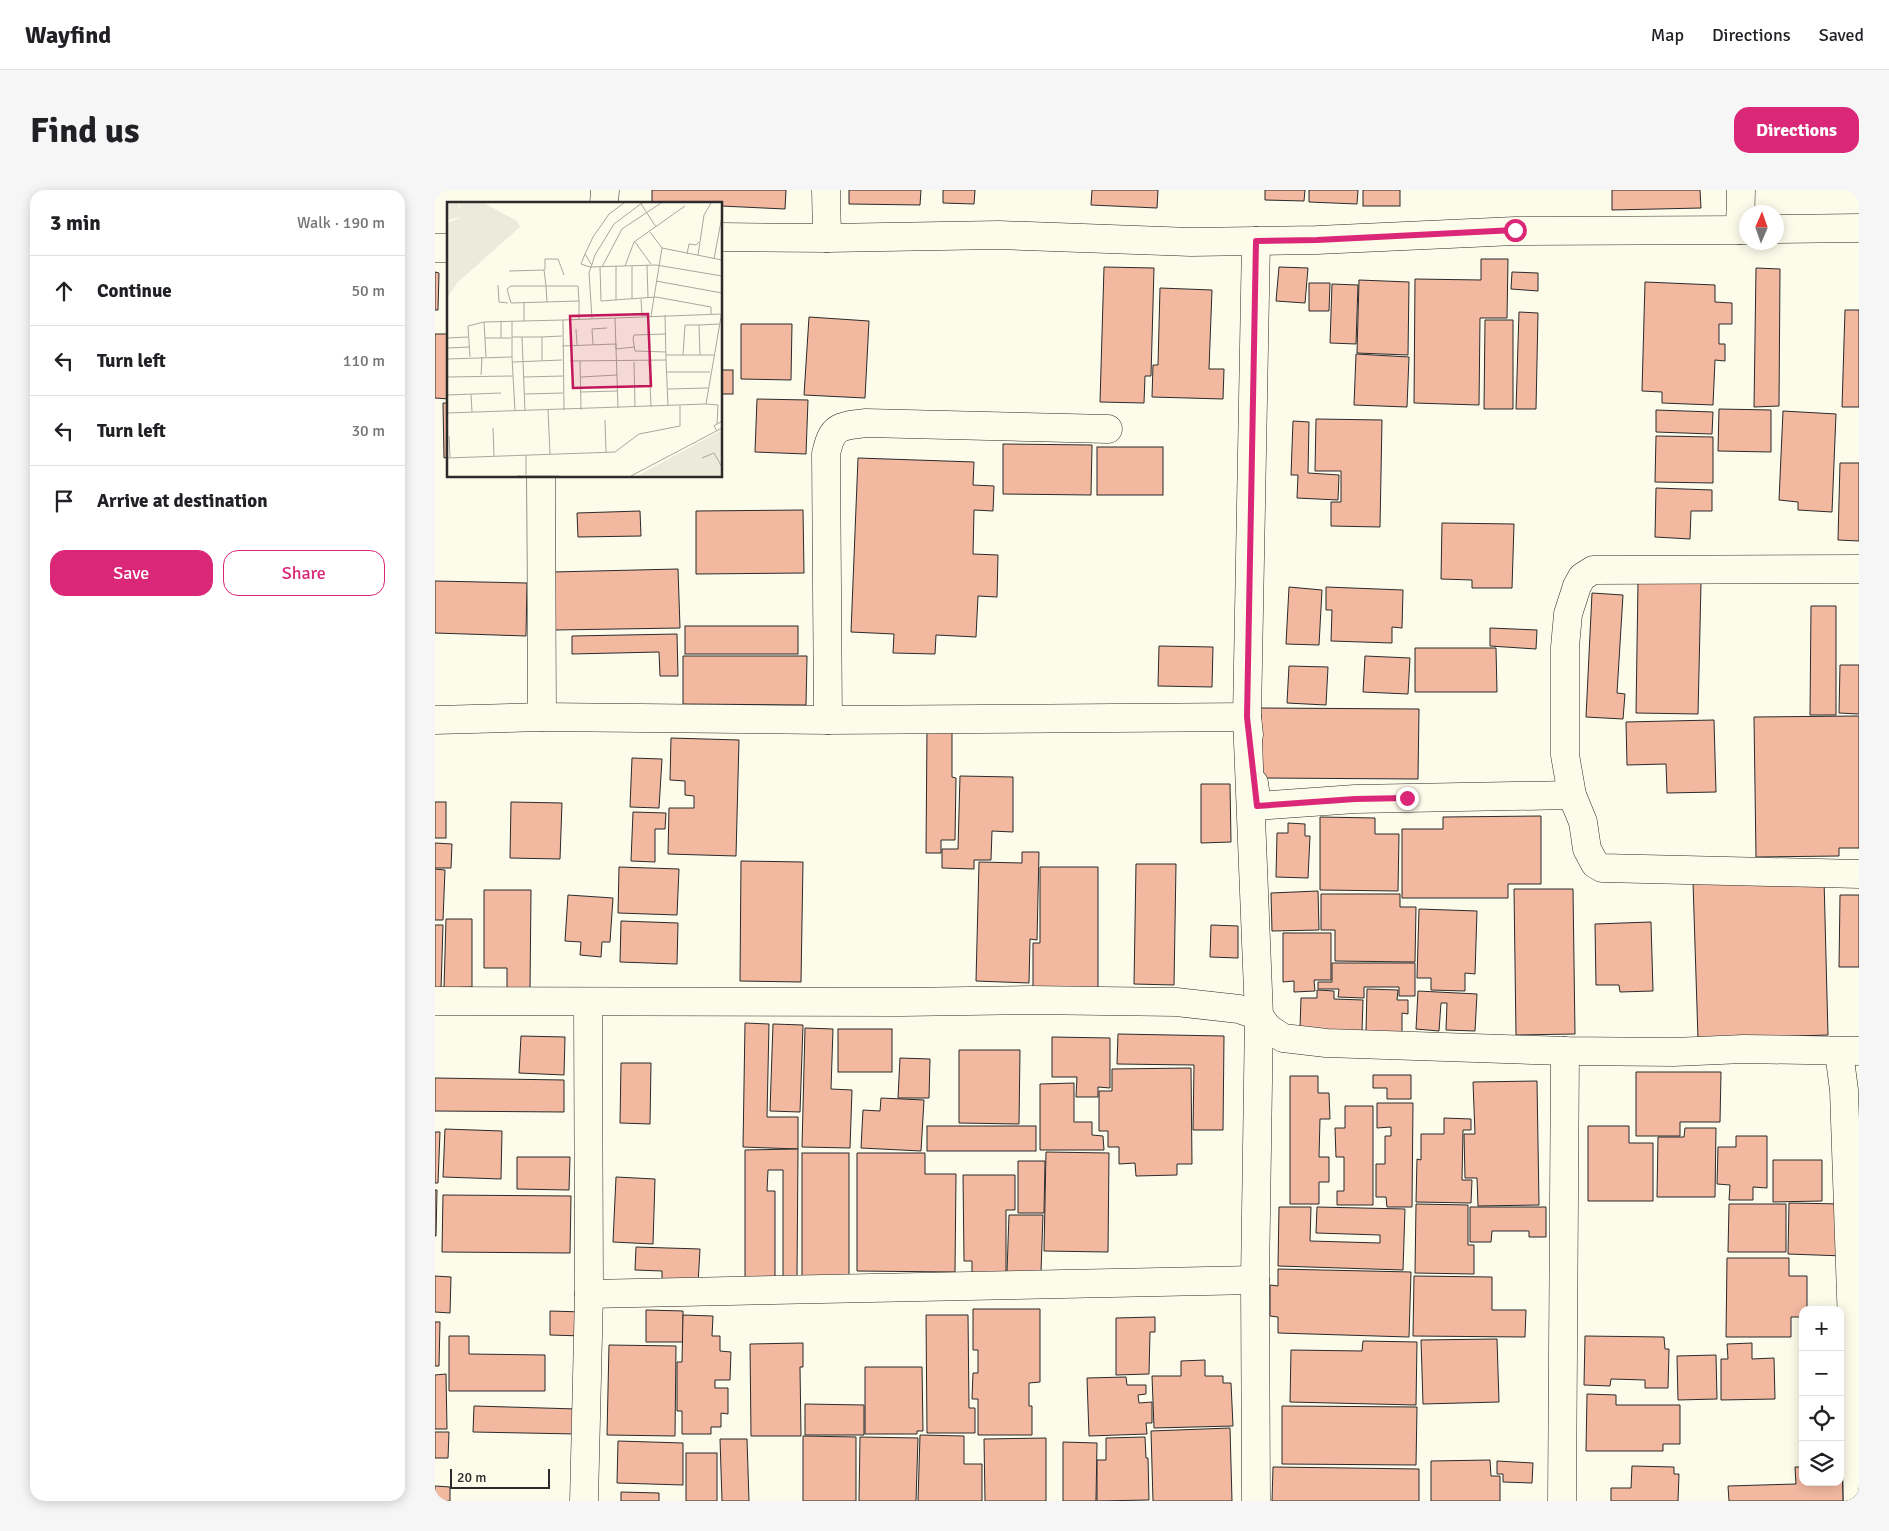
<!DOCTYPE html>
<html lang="en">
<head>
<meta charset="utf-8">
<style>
	body { margin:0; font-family:Signika,sans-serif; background:#f6f6f6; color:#202124 }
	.controls { position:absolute; right:15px; bottom:15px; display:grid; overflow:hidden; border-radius:10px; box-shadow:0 2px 12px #0003 }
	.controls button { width:45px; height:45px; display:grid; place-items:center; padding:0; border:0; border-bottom:1px solid #e0e0e0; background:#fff; color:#202124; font:25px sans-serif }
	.compass { position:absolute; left:1304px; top:15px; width:45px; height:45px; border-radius:50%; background:#fff; box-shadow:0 2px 12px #0003; rotate:2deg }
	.scale { position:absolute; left:15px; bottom:12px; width:100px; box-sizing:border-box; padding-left:5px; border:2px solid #2b2b2b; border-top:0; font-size:14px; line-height:18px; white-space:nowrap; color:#2b2b2b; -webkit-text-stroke:4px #fdfbea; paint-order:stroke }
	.stop { position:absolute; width:15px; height:15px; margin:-11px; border:4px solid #db2777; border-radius:50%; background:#fff }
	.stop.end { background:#db2777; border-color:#fff; box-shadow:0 1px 5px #0008 }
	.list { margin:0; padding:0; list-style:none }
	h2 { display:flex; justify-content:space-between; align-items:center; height:65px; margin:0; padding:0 20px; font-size:21px }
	h2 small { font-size:16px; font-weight:400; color:#757577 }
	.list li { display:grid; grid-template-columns:32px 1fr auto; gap:15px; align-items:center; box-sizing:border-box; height:70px; padding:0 20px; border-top:1px solid #e0e0e0 }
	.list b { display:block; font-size:19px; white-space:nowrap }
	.list em { font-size:16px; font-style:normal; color:#757577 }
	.actions { display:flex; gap:10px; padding:15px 20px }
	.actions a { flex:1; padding:11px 0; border:1px solid #db2777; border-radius:15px; text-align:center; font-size:18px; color:#db2777 }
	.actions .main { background:#db2777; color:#fff }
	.icon { flex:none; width:28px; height:28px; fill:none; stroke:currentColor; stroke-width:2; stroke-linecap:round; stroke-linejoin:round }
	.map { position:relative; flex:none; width:1424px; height:1311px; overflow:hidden; border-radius:15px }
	header { display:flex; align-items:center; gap:30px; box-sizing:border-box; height:70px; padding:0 25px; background:#fff; border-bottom:1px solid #e0e0e0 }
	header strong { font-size:24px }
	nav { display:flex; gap:28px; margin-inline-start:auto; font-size:18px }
	.intro { display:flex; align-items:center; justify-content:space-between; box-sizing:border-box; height:120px; padding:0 30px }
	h1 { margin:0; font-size:35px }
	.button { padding:12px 22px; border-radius:15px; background:#db2777; color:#fff; font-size:18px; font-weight:700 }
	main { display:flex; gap:30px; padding:0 30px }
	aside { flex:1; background:#fff; border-radius:15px; box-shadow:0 2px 12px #0003 }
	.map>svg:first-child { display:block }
	.building { fill:#f2b8a0; stroke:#2b2b2b }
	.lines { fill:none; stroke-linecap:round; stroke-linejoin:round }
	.minor-casing { stroke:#2b2b2b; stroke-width:29 }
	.minor { stroke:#fdfbea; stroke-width:28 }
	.route { stroke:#db2777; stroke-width:6 }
	.inset-road { fill:none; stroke:#a9a89e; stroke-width:1 }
	.view { fill:#c2185b; fill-opacity:0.15; stroke:#c2185b; stroke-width:2.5 }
	.inset-edge { fill:none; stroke:#2b2b2b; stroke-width:2.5 }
</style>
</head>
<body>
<header>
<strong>Wayfind</strong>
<nav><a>Map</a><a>Directions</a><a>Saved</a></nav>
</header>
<div class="intro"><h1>Find us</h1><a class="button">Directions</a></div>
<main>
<aside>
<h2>3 min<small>Walk · 190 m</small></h2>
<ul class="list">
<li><svg class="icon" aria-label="ahead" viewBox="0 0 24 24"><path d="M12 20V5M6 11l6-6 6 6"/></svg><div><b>Continue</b></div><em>50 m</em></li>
<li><svg class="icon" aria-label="left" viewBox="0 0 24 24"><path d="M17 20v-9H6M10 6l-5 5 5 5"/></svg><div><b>Turn left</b></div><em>110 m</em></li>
<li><svg class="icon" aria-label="left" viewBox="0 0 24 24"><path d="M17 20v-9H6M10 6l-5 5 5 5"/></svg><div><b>Turn left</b></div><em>30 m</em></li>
<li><svg class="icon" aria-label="arrive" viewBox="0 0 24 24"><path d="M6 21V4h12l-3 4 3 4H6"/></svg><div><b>Arrive at destination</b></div></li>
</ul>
<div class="actions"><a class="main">Save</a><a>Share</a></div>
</aside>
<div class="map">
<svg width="1424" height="1311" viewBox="0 0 1424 1311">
	<rect width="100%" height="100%" fill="#fdfbea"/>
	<g class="building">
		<path d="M217,0H351L350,19L286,16V14L217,13Z"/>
		<path d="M414,0H486L485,15L414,14Z"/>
		<path d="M508,0H540L539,14L508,13Z"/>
		<path d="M657,0H723L722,18L656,15Z"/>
		<path d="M830,0H870L869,11L830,10Z"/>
		<path d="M874,0H923L922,14L874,12Z"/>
		<rect x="928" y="0" width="37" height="16"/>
		<path d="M1177,0H1265L1266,18L1177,20Z"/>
		<path d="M1046,69H1073L1072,128H1045L1044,215L979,213L980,89L1046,90Z"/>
		<path d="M669,77L719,78L716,186H710L709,213L665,212Z"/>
		<path d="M844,77L873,78L870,113L841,111Z"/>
		<path d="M1321,78L1345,79L1344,216L1319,217Z"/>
		<path d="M0,82L4,83L3,120H0Z"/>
		<path d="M1077,82L1103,83V101L1076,99Z"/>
		<path d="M924,90L974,92L973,165L922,163Z"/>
		<path d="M1210,92L1280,95V112L1297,113V134H1284V154H1290V171L1280,170L1278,215L1227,213V202L1207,201Z"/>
		<path d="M874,93H895L894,121H874Z"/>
		<path d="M897,94L923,95L921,154L895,153Z"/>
		<path d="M725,98L777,100L774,179H789L788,209L717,207L718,175H723Z"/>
		<path d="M1410,120H1424V217H1407Z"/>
		<path d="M1084,122L1103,123L1101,219H1081Z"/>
		<path d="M374,127L434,131L430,208L369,205Z"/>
		<path d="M1050,130H1078V219H1049Z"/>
		<path d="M306,134H357L356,190L306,189Z"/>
		<path d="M0,144H14V209L0,208Z"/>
		<path d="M921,164L974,167L972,217L919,215Z"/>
		<rect x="286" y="180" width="12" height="24"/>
		<path d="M322,209L373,210L371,264L320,262Z"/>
		<path d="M8,213H14V267L9,268Z"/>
		<path d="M1284,219L1336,220V262L1283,261Z"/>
		<path d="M1221,220L1278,222L1277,244L1221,242Z"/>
		<path d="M1348,221L1401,224L1397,322L1363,320V312L1344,310Z"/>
		<path d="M881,229L947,230L945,337L896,336V312H906V281H880Z"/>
		<path d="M858,231L874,232L873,283L904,285L903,310L862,308L863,285H856Z"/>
		<path d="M1221,246L1278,247V293L1220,292Z"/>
		<path d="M568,254L657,255L656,305L568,304Z"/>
		<rect x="662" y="257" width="66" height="48"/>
		<path d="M423,268L539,272L538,295L559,296L558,321L539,320L538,364L563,365L562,407L543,406L541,447L501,445L500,464L458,463L459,444L416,442Z"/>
		<path d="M1405,273H1424V351L1403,350Z"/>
		<path d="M1221,298L1277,300V321H1256L1255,349L1220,347Z"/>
		<path d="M368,320L369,383L261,384V321Z"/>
		<path d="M205,321L206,346L143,347L142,323Z"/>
		<path d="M1007,333L1079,334L1077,398H1037V390L1006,389Z"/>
		<path d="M243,379L245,438L120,440L118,382Z"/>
		<path d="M0,391L92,393L91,446L0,443Z"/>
		<path d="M1203,392L1266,393L1263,524L1201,523Z"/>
		<path d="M854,397L887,400L884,455L851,454Z"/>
		<path d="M891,397L968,400L967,438L957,437V453L896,451L897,420H891Z"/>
		<path d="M1157,403L1188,405L1182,503L1190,504L1188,529L1151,527Z"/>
		<path d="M1376,416H1401V525H1375Z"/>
		<rect x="250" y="436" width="113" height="28"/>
		<path d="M1055,438L1102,440L1101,459L1055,456Z"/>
		<path d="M242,444L243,486H225L224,462L137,464V446Z"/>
		<path d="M724,456L778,457L777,497L723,496Z"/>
		<path d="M980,458H1061L1062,502H980Z"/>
		<path d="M248,466H372L371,515L248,514Z"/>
		<path d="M930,466L975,468L973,504L928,502Z"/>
		<path d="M1405,475H1424V524L1404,523Z"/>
		<path d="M854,476L893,477L891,515L852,513Z"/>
		<path d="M825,518L984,519L983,589L825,588Z"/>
		<path d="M1424,526V658H1404V666L1321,667L1319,527Z"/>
		<path d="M1279,530L1281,602L1232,603L1231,574L1192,575L1191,532Z"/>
		<path d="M492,539H517V587L521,588L520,650H506V663H491Z"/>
		<path d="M236,548L304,550L301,666L233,664L234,618H259V606L250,605V591L235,590Z"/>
		<path d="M197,568L227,569L224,618L195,617Z"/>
		<path d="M525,586L578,587V642L557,641L556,670H539V679L507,678V659H523Z"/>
		<path d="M766,594H795L796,652L766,653Z"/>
		<rect x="0" y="612" width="11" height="36"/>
		<path d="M76,612L127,613L125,669L75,668Z"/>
		<path d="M198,622L231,623L230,639H220V672L196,671Z"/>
		<path d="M1106,626V694H1073V708H967V639H1008V627Z"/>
		<path d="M885,627L940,628V644H964L963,701L885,700Z"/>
		<path d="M853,633L870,634V646H875L873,688L841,687L842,643H853Z"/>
		<path d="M0,653L17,654L16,678H0Z"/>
		<path d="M587,662H604L602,750L595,749L594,793L541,791L544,672L587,673Z"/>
		<path d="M306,671L368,672L366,792L305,791Z"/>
		<path d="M701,674H741L739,795L699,794Z"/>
		<path d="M184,677L244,679L242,725L183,723Z"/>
		<path d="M605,677H663V798H598V753H605Z"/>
		<path d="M0,679L10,680L8,730H0Z"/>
		<path d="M1389,689L1393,845L1263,849L1258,692Z"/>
		<path d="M1079,699H1138L1140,844L1081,845Z"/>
		<path d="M49,700H96L95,801H72V778H49Z"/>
		<path d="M883,701L884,740L837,741L836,703Z"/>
		<path d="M886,704H965V717H981L980,772L900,771V740H886Z"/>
		<path d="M133,705L178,708L175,752H167L166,767L145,765L146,752L130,751Z"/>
		<path d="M1405,705H1424V777H1404Z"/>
		<path d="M984,719L1042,721L1040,784L1030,783V801L996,800V788H982Z"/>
		<path d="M11,729H37V797L9,798Z"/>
		<path d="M186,731L243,733L242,774L185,772Z"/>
		<path d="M1216,732L1218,801L1185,802L1184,795H1161L1160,734Z"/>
		<path d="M0,735H8L6,799H0Z"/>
		<path d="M776,735L803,736V768L775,767Z"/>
		<path d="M848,743H896V790H879L880,801L859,802V791L848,792Z"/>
		<path d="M897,773H980V806H964V797H929V808L903,807L904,799H883V792H897Z"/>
		<path d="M932,799L963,800L962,810H973V824L967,823V843L931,842Z"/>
		<path d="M882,800L899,801V809L928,810L927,841L865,839L866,808H882Z"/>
		<path d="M983,801L1042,804L1040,841L1011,840L1012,813H1006L1004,841L981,839Z"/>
		<path d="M310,833L334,834L332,927H363V959L308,957Z"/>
		<path d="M338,834L368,835L365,922L335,921Z"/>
		<path d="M370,838L398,839L396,899L417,900L415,958L367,957Z"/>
		<rect x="403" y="839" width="54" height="43"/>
		<path d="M683,844L789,846L788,940H758L759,875L682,874Z"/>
		<path d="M86,846L130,847L129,885L84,883Z"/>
		<path d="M617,847L675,848V898L663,897V907H641L642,887H617Z"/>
		<path d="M524,860H585L584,934L524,933Z"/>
		<path d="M465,868L495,869L494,908H463Z"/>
		<path d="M186,873H216L215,934L185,933Z"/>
		<path d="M756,878L757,974H742V985L701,986L700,973L684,974V957H673V941H664V901H677V879Z"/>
		<path d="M1201,882H1286L1285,932H1245V946H1201Z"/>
		<path d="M938,885H976V909H952V898H938Z"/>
		<path d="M855,886H883V903H894L895,929H885L884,967H894V992H884V1014H855Z"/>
		<path d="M0,888L129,890V922L0,921Z"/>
		<path d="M1102,891L1104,1015L1043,1016L1042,988H1030L1029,944H1040L1038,892Z"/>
		<path d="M639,893V932H657V945L668,946L669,960H605V894Z"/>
		<path d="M446,908L489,910L486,961L426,958L428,920L445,921Z"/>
		<path d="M942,913H978L977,1017H952L951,1007H941V974H950V946H956V937L942,938Z"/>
		<path d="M910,916H938V1015H902V1001H909V967H901L900,938H910Z"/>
		<path d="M1009,928L1036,929V940H1028L1027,990H1037L1036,1013L981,1012L982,969L986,970V944H1009Z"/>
		<rect x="492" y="936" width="109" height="25"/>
		<path d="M1153,936H1194V953H1218V1011H1153Z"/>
		<path d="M1250,938H1281L1280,1007H1222L1223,947H1249Z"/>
		<path d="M10,939L67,941L66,989L8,987Z"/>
		<path d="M0,942H5L3,993H0Z"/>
		<path d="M1301,946H1332V998L1318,997V1010H1294L1295,995L1282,994L1283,957H1301Z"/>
		<path d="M363,959L362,1088H348V980H333L332,1001H340V1090H310V960Z"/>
		<path d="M611,962L674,963L673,1062L609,1061Z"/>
		<rect x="367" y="963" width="47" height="123"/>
		<path d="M422,963H490V984H521L520,1082L422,1081Z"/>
		<path d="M82,967H135L134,1000L82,999Z"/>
		<path d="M1338,970H1387V1011L1338,1012Z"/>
		<path d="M583,971H610L609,1023H583Z"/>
		<path d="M528,985H580V1020H571V1087H537V1071H529Z"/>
		<path d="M181,987L220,989L218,1054L178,1052Z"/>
		<path d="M0,1000H2L1,1046H0Z"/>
		<path d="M8,1005L136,1006L135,1063L7,1062Z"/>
		<path d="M1354,1013L1407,1014L1409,1066L1353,1064Z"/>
		<path d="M981,1014L1033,1015V1055H1039V1084L980,1083Z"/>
		<path d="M1294,1014H1351V1062H1293Z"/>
		<path d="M844,1017H876L875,1051L945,1053V1045L881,1043L882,1017L970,1019L968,1080L843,1076Z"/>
		<path d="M1035,1017H1111V1047H1094V1041H1057L1056,1052H1035Z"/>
		<path d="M574,1025H608L606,1082H572Z"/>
		<path d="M201,1057L265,1059L263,1094L227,1093V1081L200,1080Z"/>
		<path d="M1292,1068H1354V1086H1372V1120H1368V1127H1356V1147H1291Z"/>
		<path d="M843,1079L976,1082L974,1147L843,1143V1127L835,1126V1095L843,1096Z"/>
		<path d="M0,1086L16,1087L15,1123L0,1122Z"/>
		<path d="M979,1086L1057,1087V1120H1091L1090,1147L978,1146Z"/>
		<path d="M538,1119H605V1192L594,1193V1216H597V1245H543V1209H537L538,1183H543V1160H538Z"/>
		<path d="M211,1120L248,1121V1152H211Z"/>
		<path d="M115,1121L148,1122V1146L115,1145Z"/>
		<path d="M248,1125L278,1126L277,1146H285V1161L296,1162L295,1190H280V1198H293V1224L286,1223V1237H276V1244H247V1221H242V1172H247Z"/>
		<path d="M491,1125H533L534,1218H540V1243H492Z"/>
		<path d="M720,1127V1142H715L714,1184L681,1185V1128Z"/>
		<path d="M0,1132H5L4,1176H0Z"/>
		<path d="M14,1146H34V1164L110,1165V1201H14Z"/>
		<path d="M1150,1146L1229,1147L1230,1159H1234L1233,1198H1210V1190L1176,1189L1175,1196L1149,1195Z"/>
		<path d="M1062,1149L1064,1212L988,1214L986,1150Z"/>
		<path d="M928,1151L982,1152L981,1215L855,1212L856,1160L927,1161Z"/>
		<path d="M368,1153V1177H365L366,1246H316L315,1154Z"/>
		<path d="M1317,1153V1169L1339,1168L1340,1209L1286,1210V1169H1293L1292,1154Z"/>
		<path d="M174,1155L241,1156L240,1246L172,1245Z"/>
		<path d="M1281,1165L1282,1209L1243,1210L1242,1166Z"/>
		<path d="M770,1170V1186H788V1193H796L798,1236L719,1238L717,1186H746V1171Z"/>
		<path d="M430,1177H487L488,1241H482V1244H430Z"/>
		<path d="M11,1184L12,1239H0V1185Z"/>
		<path d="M691,1187L692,1195H711V1204L703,1205L704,1213L717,1212V1233H711L712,1244L654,1246L652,1188Z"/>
		<path d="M1152,1204L1181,1205V1215H1245V1254H1228V1261H1151Z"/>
		<path d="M370,1214L429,1215V1245H370Z"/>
		<path d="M39,1216L142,1219L141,1244L38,1242Z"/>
		<path d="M847,1216L982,1217L981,1275L847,1274Z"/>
		<path d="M795,1238L797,1311H718L716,1241Z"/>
		<path d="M0,1242H14L13,1268H0Z"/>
		<path d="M485,1245L529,1246V1274H547V1311H483Z"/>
		<path d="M368,1246L421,1247V1311H368Z"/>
		<path d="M425,1247L483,1248L481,1311H424Z"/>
		<path d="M710,1247L711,1268H713L714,1310L662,1311V1270H671V1248Z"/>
		<path d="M611,1248V1311H550L549,1249Z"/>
		<path d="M285,1249H312L314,1311H287Z"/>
		<path d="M183,1251L248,1253V1295L182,1293Z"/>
		<path d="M628,1252L662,1253L661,1311H628Z"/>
		<rect x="251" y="1263" width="31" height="48"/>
		<path d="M1055,1270L1056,1286H1065V1311H996V1271Z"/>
		<path d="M1062,1271L1098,1273L1097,1293L1068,1292V1284H1062Z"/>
		<path d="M1405,1275H1407L1408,1311H1294L1293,1296L1361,1294L1360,1277H1368V1292H1405Z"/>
		<path d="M1197,1276L1239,1277V1284H1244L1243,1311H1176V1298H1196Z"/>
		<path d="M838,1277L984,1279V1311H837Z"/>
		<path d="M0,1296L15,1297V1311H0Z"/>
		<path d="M186,1302L224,1303V1311H186Z"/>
	</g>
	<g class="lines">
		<defs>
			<g id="minor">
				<path d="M391,0L392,48"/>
				<path d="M169,14L170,0"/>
				<path d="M1342,39L1424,38"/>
				<path d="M1305,40L1306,0"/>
				<path d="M286,47L392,48L564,45L756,52L882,50L1080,41L1312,40"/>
				<path d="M821,51L812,527L824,826L820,1090L821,1311"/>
				<path d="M0,58H14"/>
				<path d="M106,286L107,527"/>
				<path d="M1424,379L1158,380L1147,387L1142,396L1133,424L1130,457V565L1137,605L1148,632L1152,659L1160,674L1167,678L1424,684"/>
				<path d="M0,530L107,527L393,530L812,527L814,545"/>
				<path d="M393,530L391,264C397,236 404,236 431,233L673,239"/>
				<path d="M819,593L822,616L920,609L1137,605"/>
				<path d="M0,811L467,812L594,810L741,812L804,819L824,826L833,838L848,848L891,853L1130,861L1238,862L1309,859L1424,861"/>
				<path d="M1404,862L1409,900L1423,1311"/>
				<path d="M154,1104L820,1090"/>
				<path d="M149,1311L154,1104L153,812"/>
				<path d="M1127,1311L1130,861"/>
			</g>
		</defs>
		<use href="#minor" class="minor-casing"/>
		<use href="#minor" class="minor"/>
	</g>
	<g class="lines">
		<path class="route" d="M972,608L920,609L822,616L812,527L821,51L882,50L1080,40"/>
	</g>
	<g transform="translate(12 12)">
		<rect width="275" height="275" fill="#fdfbea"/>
		<path d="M0,1H11L14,10L12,1H37L70,19L73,25L11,80L0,96V21L15,15L0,18ZM275,228V274H190Z" fill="#ecebdb"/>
		<path class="inset-road" d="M194,2L209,25M203,30L215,46L275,58M188,40L204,62M138,52L134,62L143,65L209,63L275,74M240,52L242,42L249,43L252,40M251,53L257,13L264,1M267,57L275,14M144,62L138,52L146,35L162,12L177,1M200,63L201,96M169,64V98M178,64L187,40L238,4M185,64V97M153,65L154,99L209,95L264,105V112M155,65L175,27L214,1M98,68V57H111L117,73M62,69L97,68L99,84H131L132,99M209,79L275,91M51,83L52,100L61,101M194,97L195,114M100,100L99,84H64L60,87L64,101L132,99V117M77,101V119M218,113L219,158M204,114L215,46M145,116L142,71L148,53L167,22L195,1M168,116L171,206M54,119V136M65,119V155M252,123L272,122M129,127L130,143M219,132L187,133L186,137L188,149L219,150M65,135H95M75,135L78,209M0,136L21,135M38,136H64M146,143L145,127L160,126M115,144L169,142V147L187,145M0,146L22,145M219,153H267M236,153L238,123H252L253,153M23,155L21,124L37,120M39,155L37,120L116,118M0,157L65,155L68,209M95,158V135L115,134M123,159L219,158L221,204M133,159L134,208M202,159L204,205M66,160L115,158M187,160L188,205M220,170H263M34,173L35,155M0,175L66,174M77,175L116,174M134,175L170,173M221,187L261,186M134,190L171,189M24,192L25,210M78,192L116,191M0,193L54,191M259,202L275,109M101,208L103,252M117,208L116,118L274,112M0,211L259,202L271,203L270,222M158,218L159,250M46,226L47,254M270,229L267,224L275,219M2,234L3,255M79,253V273M0,256L168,250L192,232L233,224V204M255,256L267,251L275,265M70,274H112M184,274L275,226"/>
		<path class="view" d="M201,112L204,184L126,186L123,114Z"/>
		<rect width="275" height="275" class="inset-edge"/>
	</g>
</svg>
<div class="controls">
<button>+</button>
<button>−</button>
<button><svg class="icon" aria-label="locate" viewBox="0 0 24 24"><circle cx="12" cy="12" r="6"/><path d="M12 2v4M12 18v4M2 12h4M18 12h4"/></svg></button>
<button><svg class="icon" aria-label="layers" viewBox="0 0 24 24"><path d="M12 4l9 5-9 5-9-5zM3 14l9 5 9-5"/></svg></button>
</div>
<svg class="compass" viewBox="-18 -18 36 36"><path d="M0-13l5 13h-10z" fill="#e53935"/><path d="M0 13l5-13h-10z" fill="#757577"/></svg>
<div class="scale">20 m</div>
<div class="stop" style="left:1080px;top:40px"></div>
<div class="stop end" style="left:972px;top:608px"></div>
</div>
</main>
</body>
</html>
